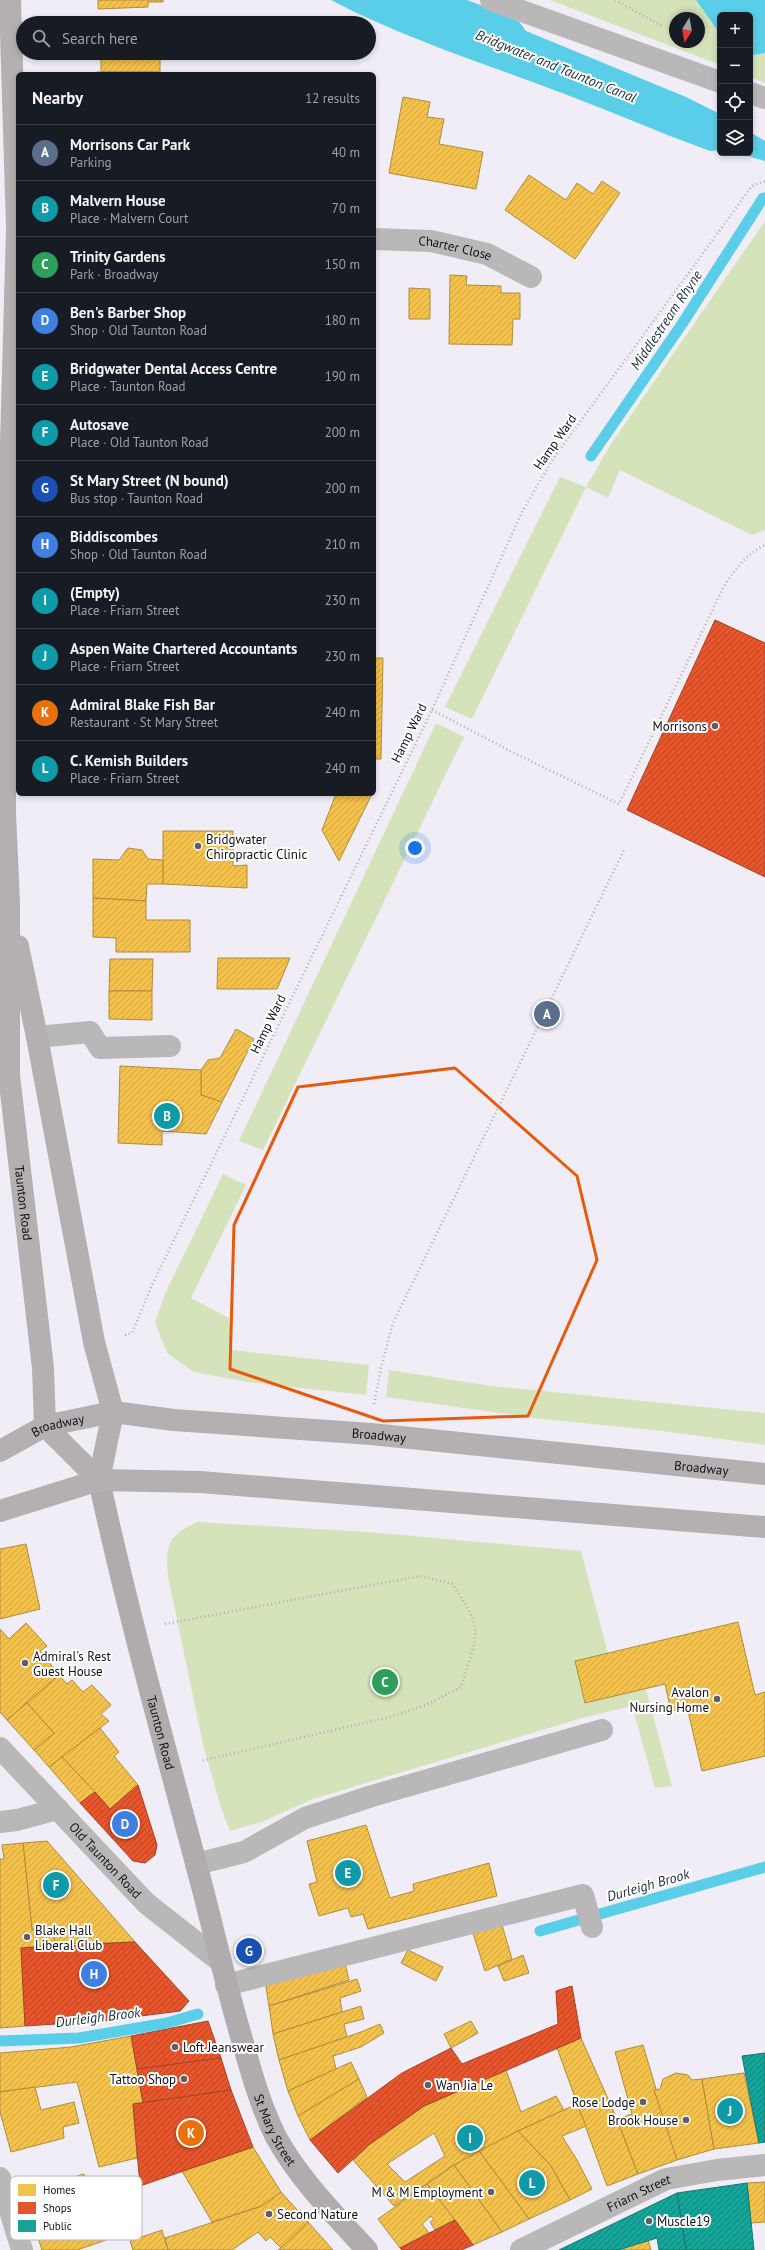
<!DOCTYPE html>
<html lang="en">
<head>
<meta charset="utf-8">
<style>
	body { margin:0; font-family:"PT Sans",sans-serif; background:#20242c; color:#f1f3f6 }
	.controls { position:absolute; right:12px; top:12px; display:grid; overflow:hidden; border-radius:6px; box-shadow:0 2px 6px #0003 }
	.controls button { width:36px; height:36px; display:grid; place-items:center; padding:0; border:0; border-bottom:1px solid #363941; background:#171b24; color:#f1f3f6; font:20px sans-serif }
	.compass { position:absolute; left:669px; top:12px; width:36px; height:36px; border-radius:50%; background:#171b24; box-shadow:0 2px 6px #0003; rotate:191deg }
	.you { position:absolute; left:415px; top:848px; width:14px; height:14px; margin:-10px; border:3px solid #fff; border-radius:50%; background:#1a73e8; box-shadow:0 0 0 6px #1a73e833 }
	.badge { display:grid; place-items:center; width:26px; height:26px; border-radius:50%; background:#b0b0b5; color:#fff; font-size:13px; font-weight:700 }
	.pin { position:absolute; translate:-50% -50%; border:2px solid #fff; box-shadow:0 1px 4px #0006 }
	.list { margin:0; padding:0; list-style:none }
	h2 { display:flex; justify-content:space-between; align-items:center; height:52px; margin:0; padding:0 16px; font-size:17px }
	h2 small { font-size:13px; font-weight:400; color:#9ea1a6 }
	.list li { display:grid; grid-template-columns:26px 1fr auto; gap:12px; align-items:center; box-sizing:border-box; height:56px; padding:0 16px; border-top:1px solid #363941 }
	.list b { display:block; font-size:15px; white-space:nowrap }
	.list p { margin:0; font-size:13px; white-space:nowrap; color:#9ea1a6 }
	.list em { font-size:13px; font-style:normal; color:#9ea1a6 }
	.icon { flex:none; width:22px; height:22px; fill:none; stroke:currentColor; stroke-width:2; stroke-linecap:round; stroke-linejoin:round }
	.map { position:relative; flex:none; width:765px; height:2250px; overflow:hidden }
	.search { position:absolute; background:#171b24; box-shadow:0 2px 6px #0003; left:16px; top:16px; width:360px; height:44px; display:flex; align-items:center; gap:10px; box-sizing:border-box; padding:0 14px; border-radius:22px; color:#9ea1a6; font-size:15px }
	.panel { position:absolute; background:#171b24; box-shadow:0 2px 6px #0003; left:16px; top:72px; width:360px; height:724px; border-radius:6px }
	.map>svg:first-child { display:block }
	.green { fill:#d4e3b9; fill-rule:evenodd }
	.water { fill:#5acee8 }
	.homes { fill:url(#homes-hatch); stroke:#af8c3d; fill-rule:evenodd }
	.shops { fill:url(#shops-hatch); stroke:#a54227 }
	.public { fill:url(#public-hatch); stroke:#167771 }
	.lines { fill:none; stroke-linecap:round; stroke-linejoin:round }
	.stream { stroke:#5acee8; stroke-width:11 }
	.path { stroke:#b1afb1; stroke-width:2.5; stroke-dasharray:1 3; stroke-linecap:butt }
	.lane { stroke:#bab7b8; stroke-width:22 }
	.street { stroke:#bab7b8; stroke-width:22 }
	.secondary { stroke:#b0acad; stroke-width:22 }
	.primary { stroke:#b4b0b1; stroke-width:22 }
	.marked { fill:none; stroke:#e8590c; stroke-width:3; stroke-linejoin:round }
	.poi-dot { fill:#605d65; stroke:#fff; stroke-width:1.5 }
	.labels { text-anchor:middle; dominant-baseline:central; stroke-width:4; stroke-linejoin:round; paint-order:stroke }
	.street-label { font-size:13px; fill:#121016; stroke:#fff }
	.poi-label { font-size:13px; fill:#121016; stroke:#fff; text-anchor:start }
	.water-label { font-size:14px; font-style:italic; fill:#172f35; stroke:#fff }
	.key { fill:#fff; stroke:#b8b7b9; stroke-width:1 }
	.key-label { font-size:11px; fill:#121016 }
</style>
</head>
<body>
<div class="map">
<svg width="765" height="2250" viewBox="0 0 765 2250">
	<defs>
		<pattern id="homes-hatch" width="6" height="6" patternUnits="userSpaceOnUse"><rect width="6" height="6" fill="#f2c14e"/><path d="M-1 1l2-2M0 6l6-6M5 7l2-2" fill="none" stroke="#cea543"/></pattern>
		<pattern id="shops-hatch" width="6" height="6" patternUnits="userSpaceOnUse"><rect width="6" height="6" fill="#e4572e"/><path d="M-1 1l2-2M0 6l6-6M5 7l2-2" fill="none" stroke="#b74726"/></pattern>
		<pattern id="public-hatch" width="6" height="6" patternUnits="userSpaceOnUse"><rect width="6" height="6" fill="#17a398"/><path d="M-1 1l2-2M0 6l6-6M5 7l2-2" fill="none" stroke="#13837b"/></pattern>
	</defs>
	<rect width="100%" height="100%" fill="#f1edf7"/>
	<g class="green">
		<path d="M550,0H696L720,34V65ZM675,18H699V42H675Z"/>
		<path d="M750,53L754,55L765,53V83L750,77Z"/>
		<path d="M765,221V530L752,535L620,470L608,498L586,487L472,719L445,707L560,477L586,487L611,444Z"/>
		<path d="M436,723L464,737L263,1150L239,1141Z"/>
		<path d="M223,1174L246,1185L191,1298L229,1318L232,1350L369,1365L366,1395L248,1382L194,1372L167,1353L155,1323L164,1296Z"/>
		<path d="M389,1370L492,1386L765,1413V1445L662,1431L542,1419L386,1397Z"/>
		<path d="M198,1522L368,1532L581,1551L608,1653L575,1661L585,1702L646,1689L672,1786L655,1788L632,1706L582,1718L313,1799L264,1821L230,1831L221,1808L203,1744L168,1576C165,1545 169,1534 198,1522Z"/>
	</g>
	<g class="water">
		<path d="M331,0H467L517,19L526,31L686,97L720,114V150L710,151C655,131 601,107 546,87C474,60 399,36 331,0Z"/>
		<path d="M696,0H765V53L754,55L750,53V15H720V34Z"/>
		<path d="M750,132L765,141V161L737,153H750Z"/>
	</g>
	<g class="homes">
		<path d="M98,0H163V2H148V7L98,9Z"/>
		<path d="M94,53H160V72H101V53Z"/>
		<rect x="97" y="72" width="58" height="2"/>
		<path d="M403,97L430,102L427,117L444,119L439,144L483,152L476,189L389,173Z"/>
		<path d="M529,175L566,200L577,183L593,194L602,181L620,193L575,259L505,210Z"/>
		<path d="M450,275L467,276L466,285L501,286V293H520V319H513L512,345L449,344Z"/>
		<path d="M409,288L430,289V319H409Z"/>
		<path d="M374,658H383L381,759H374Z"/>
		<path d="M336,794H372L339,861L322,830Z"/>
		<path d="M163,831H233V866L247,865V888L163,884Z"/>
		<path d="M128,848L142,850L148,859L163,860V884H147L146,901L93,898V859L119,860Z"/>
		<path d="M93,898L146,901V920H190V952H116V938L93,937Z"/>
		<path d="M218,958H290L277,989H217Z"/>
		<path d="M110,959H153L152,991H109Z"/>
		<path d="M109,991H152V1020L109,1019Z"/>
		<path d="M236,1029L254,1039L222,1102L201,1095V1070L208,1060L220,1058Z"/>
		<path d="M120,1066L201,1070V1095L222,1102L206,1134L162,1131V1145L118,1143Z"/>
		<path d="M26,1544L40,1609L0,1619V1549Z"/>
		<path d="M738,1622L755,1695L765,1692V1756L702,1771L687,1707L671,1711L665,1684L585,1703L575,1661Z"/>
		<path d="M26,1623L47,1646L40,1651L59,1675L7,1720L0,1712V1629L9,1639Z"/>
		<path d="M59,1675L67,1684L72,1680L83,1692L92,1685L111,1705L101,1714L109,1721L49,1767L34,1750L54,1733L27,1703Z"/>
		<path d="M27,1703L54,1733L34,1750L7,1720Z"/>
		<path d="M100,1728L119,1752L114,1756L138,1785L110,1809L62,1757Z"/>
		<path d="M62,1757L95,1792L80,1803L49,1767Z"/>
		<path d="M366,1825L390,1898L414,1891L413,1884L489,1863L497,1896L368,1929L363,1914L351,1917L348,1908L319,1916L309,1884L317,1882L307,1841Z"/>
		<path d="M47,1841L135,1942L55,1944L53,1927L32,1930L23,1843Z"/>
		<path d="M23,1843L32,1930L53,1927L55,1944L21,1948L25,2026L0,2028V1859H4L2,1845Z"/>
		<path d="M502,1925L512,1959L485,1971L473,1933Z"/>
		<path d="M408,1950L443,1967L436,1981L401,1963Z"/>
		<path d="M523,1955L529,1973L504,1981L498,1966Z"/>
		<path d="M344,1959L349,1980L269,2006L265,1981Z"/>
		<path d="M357,1979L361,1991L340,1998L342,2012L273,2034L269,2006Z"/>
		<path d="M361,2006L364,2019L344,2024L347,2037L279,2060L273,2034Z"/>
		<path d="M471,2021L478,2033L451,2048L444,2034Z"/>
		<path d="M380,2024L384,2033L361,2047L333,2056L336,2069L288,2091L279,2060L361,2032Z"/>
		<path d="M131,2036L143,2103L133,2104L137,2158L99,2167L77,2082L0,2092V2053L71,2047Z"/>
		<path d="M581,2038L617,2119L638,2174L607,2186L557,2048Z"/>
		<path d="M643,2045L677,2160L638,2174L617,2119L632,2114L615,2052Z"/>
		<path d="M351,2062L359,2079L298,2116L288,2091Z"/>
		<path d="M506,2070L521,2112L556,2096L564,2110L518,2131L454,2165L394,2206L353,2160L370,2144L424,2106ZM434,2133L445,2156L405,2182L387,2164Z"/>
		<path d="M676,2073L688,2075L692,2080L702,2079L714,2149L677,2160L654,2090L660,2089L663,2079Z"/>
		<path d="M744,2073L759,2143L714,2149L702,2079Z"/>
		<path d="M359,2079L367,2097L310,2140L298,2116Z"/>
		<path d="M35,2087L41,2110L74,2102L79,2123L63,2127L64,2138L11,2152L0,2112V2092Z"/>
		<path d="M577,2104L586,2126L562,2136L577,2160L592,2189L570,2200L551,2166L518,2131Z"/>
		<path d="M518,2131L551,2166L570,2200L529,2219L479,2151Z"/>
		<path d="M253,2147L281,2192L262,2206L212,2222L182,2171Z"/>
		<path d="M479,2151L529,2219L502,2232L454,2165Z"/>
		<path d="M454,2165L502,2232L473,2245L427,2184Z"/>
		<path d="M84,2174L106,2240L77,2250H42L23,2192Z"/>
		<path d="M765,2182V2222L751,2223L747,2183Z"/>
		<path d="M427,2184L455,2220L435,2230L430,2222L434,2220L431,2216L422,2224L429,2233L400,2248L378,2219Z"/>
		<path d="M281,2192L308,2222L281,2248L270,2237L266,2241L258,2232L232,2250H168L165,2238L262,2206Z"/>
		<path d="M308,2222L333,2250H278L281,2248Z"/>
		<path d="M162,2230L168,2250H133L130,2241Z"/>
		<path d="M648,2240L651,2250H618L623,2248Z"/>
	</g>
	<g class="shops">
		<path d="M715,620L765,643V877L627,810Z"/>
		<path d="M138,1785L157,1845L155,1855L145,1863L133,1861L80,1803L95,1792L110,1809Z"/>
		<path d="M135,1942L189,2001L180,2011L102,2021L25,2026L21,1948Z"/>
		<path d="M572,1986L581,2038L424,2106L370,2144L338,2173L310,2140L402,2073L451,2048L462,2064L558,2024L556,1991Z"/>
		<path d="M208,2021L221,2058L137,2069L131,2036Z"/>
		<path d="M221,2058L231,2090L143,2103L137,2069Z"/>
		<path d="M231,2090L253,2147L140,2186L133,2104Z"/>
		<path d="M455,2220L473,2245L461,2250H402L400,2248Z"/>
	</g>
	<g class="public">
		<path d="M765,2053V2142L759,2143L742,2056Z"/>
		<path d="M747,2183L754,2250H686L677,2193Z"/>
		<path d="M677,2193L686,2250H659L657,2238L618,2250H559Z"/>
	</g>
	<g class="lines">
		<g class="stream">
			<path d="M591,456L682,324L763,198"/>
			<path d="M540,1931L765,1867"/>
			<path d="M0,2041L79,2038L167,2023L198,2014"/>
		</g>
		<g class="path">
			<path d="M615,0L664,27"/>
			<path d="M432,710L510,751L619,804L724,586C735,570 746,554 765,545"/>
			<path d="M125,1335L132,1333L152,1285L432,710L522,512L553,459L752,186L765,181"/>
			<path d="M374,1404L381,1368L393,1323L625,848"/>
			<path d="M165,1624L420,1576L452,1584C461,1597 473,1613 475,1629C477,1642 465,1674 461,1687L426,1705L390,1717L201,1761"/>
		</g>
		<g class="lane">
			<path d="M491,0L720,82"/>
			<path d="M750,93L765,98"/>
			<path d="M226,1985L583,1895L592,1927"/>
		</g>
		<g class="street">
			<path id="s1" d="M374,239L431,241L487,254L531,277"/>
			<path d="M37,1037L90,1032L100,1048L170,1046"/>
			<path id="s2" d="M0,1748L146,1903L221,1962"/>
			<path d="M0,1822L17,1820L58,1809"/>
			<path d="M196,1864L244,1852L305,1818L372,1796L602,1730"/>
			<path d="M0,2178L22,2250"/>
			<path id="s3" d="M521,2250L666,2179L717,2170L765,2165"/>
		</g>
		<path class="secondary" id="s4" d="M99,1480C129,1618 167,1754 203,1890C216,1941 228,1993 243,2043C252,2075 261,2107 276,2137C299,2179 335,2215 367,2250"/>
		<g class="primary">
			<path id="s5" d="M10,0L17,228L5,659V813L9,903V1075L43,1368L45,1426L99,1480"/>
			<path d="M18,946L37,1037L94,1342L113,1412L99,1480"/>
			<path id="s6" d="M0,1451L45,1426L113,1412L174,1420L371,1434L765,1474"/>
			<path d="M0,1511L99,1480L200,1482L765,1527"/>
		</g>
	</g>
	<path class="marked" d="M455,1068L577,1176L597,1260L528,1416L383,1421L230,1369L234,1225L298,1087Z"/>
	<g class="poi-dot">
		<circle cx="715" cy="726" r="4"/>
		<circle cx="198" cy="846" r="4"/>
		<circle cx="25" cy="1663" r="4"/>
		<circle cx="717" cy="1699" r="4"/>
		<circle cx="27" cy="1937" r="4"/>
		<circle cx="175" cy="2047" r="4"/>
		<circle cx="184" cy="2079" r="4"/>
		<circle cx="428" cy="2085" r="4"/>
		<circle cx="643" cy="2102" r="4"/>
		<circle cx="686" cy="2120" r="4"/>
		<circle cx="491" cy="2192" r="4"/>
		<circle cx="269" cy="2214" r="4"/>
		<circle cx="649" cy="2221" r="4"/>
	</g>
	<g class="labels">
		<g class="street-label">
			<text stroke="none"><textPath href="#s1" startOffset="82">Charter Close</textPath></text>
			<text transform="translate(555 442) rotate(-55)">Hamp Ward</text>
			<text transform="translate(409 733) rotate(-64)">Hamp Ward</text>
			<text transform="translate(268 1024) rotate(-64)">Hamp Ward</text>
			<text stroke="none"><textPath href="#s5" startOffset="1204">Taunton Road</textPath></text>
			<text stroke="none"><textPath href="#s6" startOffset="64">Broadway</textPath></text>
			<text stroke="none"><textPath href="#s6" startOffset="388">Broadway</textPath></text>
			<text stroke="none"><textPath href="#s6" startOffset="712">Broadway</textPath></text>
			<text stroke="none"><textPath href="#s4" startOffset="260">Taunton Road</textPath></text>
			<text stroke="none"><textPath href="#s2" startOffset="154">Old Taunton Road</textPath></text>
			<text stroke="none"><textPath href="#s4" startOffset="674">St Mary Street</textPath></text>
			<text stroke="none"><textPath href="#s3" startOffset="131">Friarn Street</textPath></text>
		</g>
		<g class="poi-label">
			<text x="707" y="726" text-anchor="end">Morrisons</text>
			<text x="206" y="839">Bridgwater<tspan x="206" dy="15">Chiropractic Clinic</tspan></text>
			<text x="33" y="1656">Admiral's Rest<tspan x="33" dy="15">Guest House</tspan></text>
			<text x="709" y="1692" text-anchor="end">Avalon<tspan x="709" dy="15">Nursing Home</tspan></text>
			<text x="35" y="1930">Blake Hall<tspan x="35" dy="15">Liberal Club</tspan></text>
			<text x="183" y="2047">Loft Jeanswear</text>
			<text x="176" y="2079" text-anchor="end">Tattoo Shop</text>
			<text x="436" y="2085">Wan Jia Le</text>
			<text x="635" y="2102" text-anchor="end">Rose Lodge</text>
			<text x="678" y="2120" text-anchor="end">Brook House</text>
			<text x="483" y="2192" text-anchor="end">M &amp; M Employment</text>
			<text x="277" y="2214">Second Nature</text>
			<text x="657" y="2221">Muscle19</text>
		</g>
		<g class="water-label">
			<text transform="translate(556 66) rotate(22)">Bridgwater and Taunton Canal</text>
			<text transform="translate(666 320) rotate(-56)">Middlestream Rhyne</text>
			<text transform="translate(648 1885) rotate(-16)">Durleigh Brook</text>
			<text transform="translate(98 2017) rotate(-7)">Durleigh Brook</text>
		</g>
	</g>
	<rect x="10" y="2176" width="132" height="64" rx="6" class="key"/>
	<rect x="18" y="2184" width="18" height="12" fill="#f2c14e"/>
	<rect x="18" y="2202" width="18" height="12" fill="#e4572e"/>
	<rect x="18" y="2220" width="18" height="12" fill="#17a398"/>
	<g class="key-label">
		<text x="43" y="2194">Homes</text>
		<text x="43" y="2212">Shops</text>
		<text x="43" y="2230">Public</text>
	</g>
</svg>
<div class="controls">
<button>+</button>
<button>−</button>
<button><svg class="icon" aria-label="locate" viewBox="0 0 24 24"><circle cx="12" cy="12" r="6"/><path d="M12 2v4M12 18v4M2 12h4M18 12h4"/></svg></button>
<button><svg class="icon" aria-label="layers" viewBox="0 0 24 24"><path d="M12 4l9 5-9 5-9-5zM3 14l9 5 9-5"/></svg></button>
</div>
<svg class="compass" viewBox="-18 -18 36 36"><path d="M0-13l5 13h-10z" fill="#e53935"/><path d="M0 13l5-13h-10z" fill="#9ea1a6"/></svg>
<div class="you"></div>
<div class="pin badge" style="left:547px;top:1014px;background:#5c6f8a">A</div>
<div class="pin badge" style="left:167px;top:1116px;background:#0f9aa8">B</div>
<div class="pin badge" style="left:385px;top:1682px;background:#2e9e5b">C</div>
<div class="pin badge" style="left:125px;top:1824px;background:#3f7fe0">D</div>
<div class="pin badge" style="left:348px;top:1873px;background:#0f9aa8">E</div>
<div class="pin badge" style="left:56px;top:1885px;background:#0f9aa8">F</div>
<div class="pin badge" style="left:249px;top:1951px;background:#1a4fb4">G</div>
<div class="pin badge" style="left:94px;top:1974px;background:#3f7fe0">H</div>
<div class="pin badge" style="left:470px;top:2138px;background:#0f9aa8">I</div>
<div class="pin badge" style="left:730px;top:2111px;background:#0f9aa8">J</div>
<div class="pin badge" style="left:191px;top:2133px;background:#e8710a">K</div>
<div class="pin badge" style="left:532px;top:2183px;background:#0f9aa8">L</div>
<div class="search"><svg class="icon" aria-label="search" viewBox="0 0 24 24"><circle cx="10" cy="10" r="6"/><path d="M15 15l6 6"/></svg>Search here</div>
<section class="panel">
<h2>Nearby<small>12 results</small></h2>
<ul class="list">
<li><span class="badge" style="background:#5c6f8a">A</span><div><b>Morrisons Car Park</b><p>Parking</p></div><em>40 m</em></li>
<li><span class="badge" style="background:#0f9aa8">B</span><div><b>Malvern House</b><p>Place · Malvern Court</p></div><em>70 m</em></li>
<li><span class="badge" style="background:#2e9e5b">C</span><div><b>Trinity Gardens</b><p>Park · Broadway</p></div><em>150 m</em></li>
<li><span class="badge" style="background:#3f7fe0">D</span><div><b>Ben's Barber Shop</b><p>Shop · Old Taunton Road</p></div><em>180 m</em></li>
<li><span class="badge" style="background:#0f9aa8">E</span><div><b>Bridgwater Dental Access Centre</b><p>Place · Taunton Road</p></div><em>190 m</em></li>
<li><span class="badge" style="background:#0f9aa8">F</span><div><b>Autosave</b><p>Place · Old Taunton Road</p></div><em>200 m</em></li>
<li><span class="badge" style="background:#1a4fb4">G</span><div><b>St Mary Street (N bound)</b><p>Bus stop · Taunton Road</p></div><em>200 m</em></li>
<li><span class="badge" style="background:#3f7fe0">H</span><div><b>Biddiscombes</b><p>Shop · Old Taunton Road</p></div><em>210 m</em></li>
<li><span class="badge" style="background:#0f9aa8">I</span><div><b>(Empty)</b><p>Place · Friarn Street</p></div><em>230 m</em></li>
<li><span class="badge" style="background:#0f9aa8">J</span><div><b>Aspen Waite Chartered Accountants</b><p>Place · Friarn Street</p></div><em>230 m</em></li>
<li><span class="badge" style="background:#e8710a">K</span><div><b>Admiral Blake Fish Bar</b><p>Restaurant · St Mary Street</p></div><em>240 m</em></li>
<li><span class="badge" style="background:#0f9aa8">L</span><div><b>C. Kemish Builders</b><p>Place · Friarn Street</p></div><em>240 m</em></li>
</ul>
</section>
</div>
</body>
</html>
